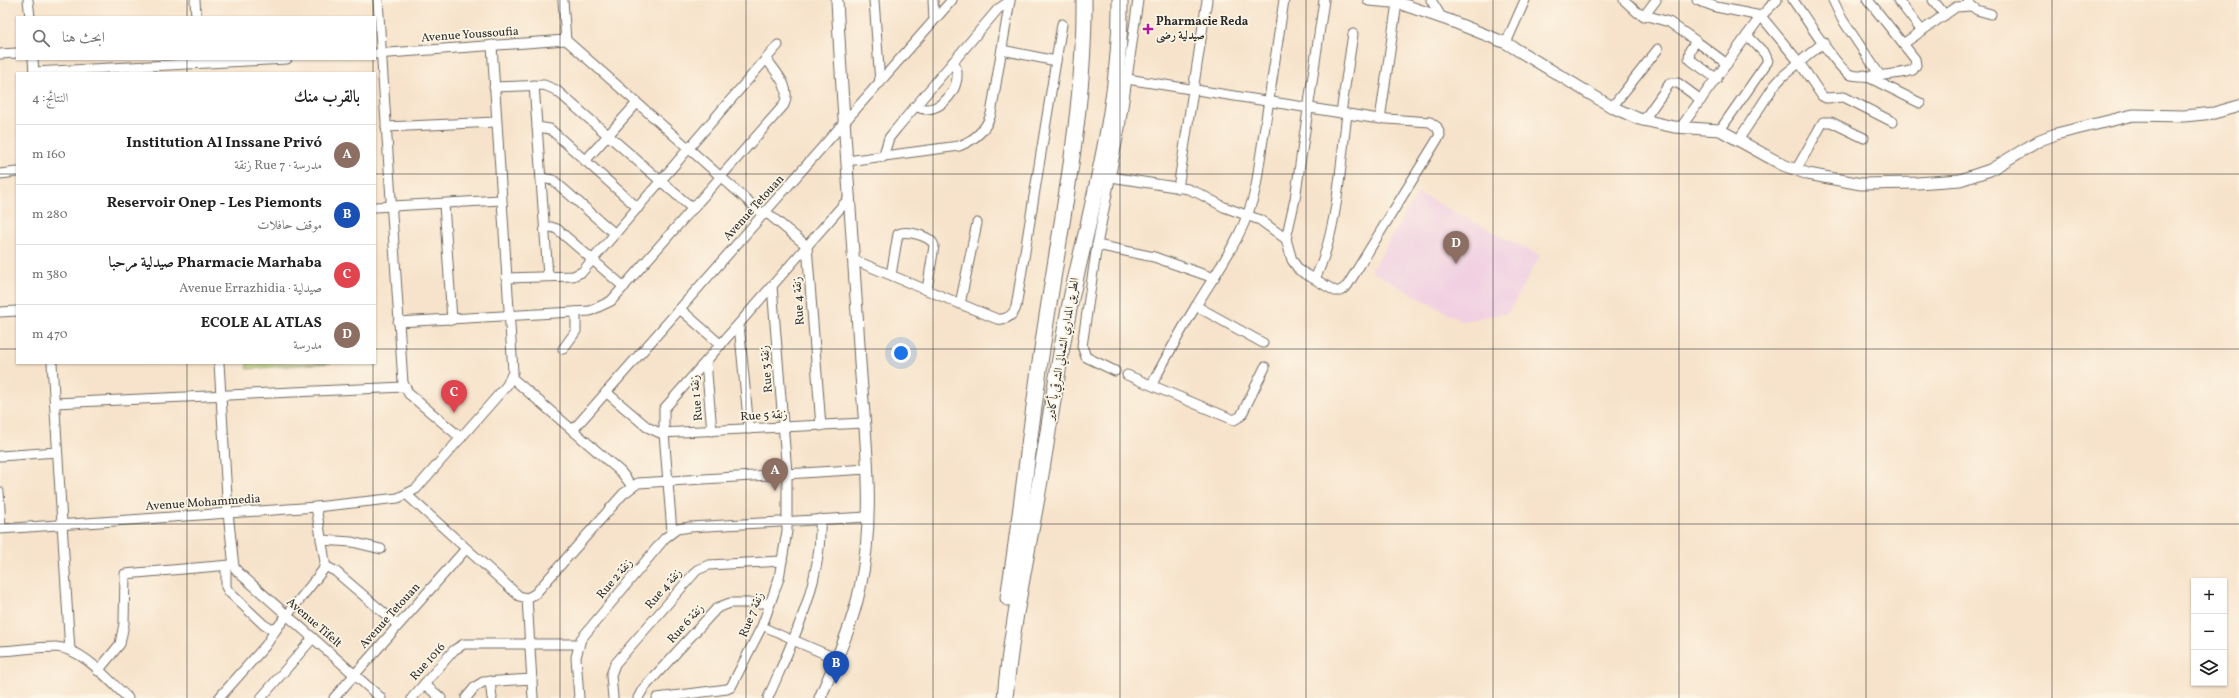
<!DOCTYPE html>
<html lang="ar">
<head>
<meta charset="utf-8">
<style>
	body { margin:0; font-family:Vollkorn,Amiri,serif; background:#f6f6f6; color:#222; direction:rtl }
	.controls { position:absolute; right:12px; bottom:12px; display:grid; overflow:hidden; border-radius:0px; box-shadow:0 1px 3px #0004 }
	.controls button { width:36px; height:36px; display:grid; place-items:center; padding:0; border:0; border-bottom:1px solid #e0e0e0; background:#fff; color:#222; font:20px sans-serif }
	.you { position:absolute; left:901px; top:353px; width:14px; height:14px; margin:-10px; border:3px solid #fff; border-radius:50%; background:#1a73e8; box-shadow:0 0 0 6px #1a73e833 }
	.badge { display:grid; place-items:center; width:26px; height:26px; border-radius:50%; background:#111827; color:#fff; font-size:13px; font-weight:700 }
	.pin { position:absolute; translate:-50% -33px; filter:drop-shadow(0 1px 2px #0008) }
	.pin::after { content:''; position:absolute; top:21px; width:14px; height:12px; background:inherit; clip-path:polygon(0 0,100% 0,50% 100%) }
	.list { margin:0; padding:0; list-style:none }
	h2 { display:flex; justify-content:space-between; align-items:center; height:52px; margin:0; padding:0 16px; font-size:17px }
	h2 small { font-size:13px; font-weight:400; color:#767676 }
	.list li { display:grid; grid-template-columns:26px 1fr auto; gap:12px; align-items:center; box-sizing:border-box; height:60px; padding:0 16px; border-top:1px solid #e0e0e0 }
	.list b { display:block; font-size:15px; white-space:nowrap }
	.list p { margin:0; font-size:13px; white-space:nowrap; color:#767676 }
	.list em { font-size:13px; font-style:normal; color:#767676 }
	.icon { flex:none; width:22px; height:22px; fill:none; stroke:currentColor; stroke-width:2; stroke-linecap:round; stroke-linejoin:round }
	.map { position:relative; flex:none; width:2239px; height:698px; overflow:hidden; direction:ltr }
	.search { position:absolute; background:#fff; box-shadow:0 1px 3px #0004; left:16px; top:16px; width:360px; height:44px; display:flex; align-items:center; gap:10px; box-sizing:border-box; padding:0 14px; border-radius:0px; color:#767676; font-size:15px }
	.panel { position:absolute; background:#fff; box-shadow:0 1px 3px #0004; left:16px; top:72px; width:360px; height:292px; border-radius:0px; direction:rtl }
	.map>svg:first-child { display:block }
	.built { fill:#f1d0e2 }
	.green { fill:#aec66c; stroke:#6c784c }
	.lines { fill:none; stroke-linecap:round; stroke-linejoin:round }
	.pedestrian-casing { stroke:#726b63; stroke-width:9 }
	.minor-casing { stroke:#726b63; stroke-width:11 }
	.tertiary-casing { stroke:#726b63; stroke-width:13 }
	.trunk-casing { stroke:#726b63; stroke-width:17 }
	.pedestrian { stroke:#fff; stroke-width:7 }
	.minor { stroke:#fff; stroke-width:9 }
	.tertiary { stroke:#fff; stroke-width:11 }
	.trunk { stroke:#fff; stroke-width:15 }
	.grid { fill:none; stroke:#2b2b2b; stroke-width:1; stroke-opacity:0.55 }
	.poi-dot { fill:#b5179e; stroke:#fcf5e5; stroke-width:1.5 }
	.labels { text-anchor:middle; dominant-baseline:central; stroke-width:3.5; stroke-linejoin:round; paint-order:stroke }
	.poi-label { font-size:12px; font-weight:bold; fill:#2b2b2b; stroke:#fcf5e5; text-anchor:start }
	.street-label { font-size:12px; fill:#2b2b2b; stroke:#fcf5e5 }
</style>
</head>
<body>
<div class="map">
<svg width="2239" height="698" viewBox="0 0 2239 698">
	<rect width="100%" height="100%" fill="#fcf5e5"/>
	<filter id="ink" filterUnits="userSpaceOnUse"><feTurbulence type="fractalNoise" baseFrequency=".025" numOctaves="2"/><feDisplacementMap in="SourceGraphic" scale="8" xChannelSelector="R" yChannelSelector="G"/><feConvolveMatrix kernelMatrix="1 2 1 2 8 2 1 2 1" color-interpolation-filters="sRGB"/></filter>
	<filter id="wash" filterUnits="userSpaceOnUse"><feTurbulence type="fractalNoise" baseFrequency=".012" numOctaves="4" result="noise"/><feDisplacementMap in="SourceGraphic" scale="16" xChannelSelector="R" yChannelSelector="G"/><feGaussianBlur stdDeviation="0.9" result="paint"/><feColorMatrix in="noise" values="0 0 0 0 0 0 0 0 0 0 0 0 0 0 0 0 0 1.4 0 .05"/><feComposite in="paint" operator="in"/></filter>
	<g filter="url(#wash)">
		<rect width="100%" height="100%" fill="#f7e3cb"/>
		<path class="built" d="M1418,193L1540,256L1508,313L1462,321L1371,271Z"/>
		<path class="green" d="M247,363H331L247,369Z"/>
	</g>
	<g filter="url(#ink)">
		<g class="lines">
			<defs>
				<g id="pedestrian">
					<path d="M0,491L2,529"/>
					<path d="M762,626L793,640"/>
				</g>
				<g id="minor">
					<path d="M28,0L30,17"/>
					<path d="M195,0L196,17"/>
					<path d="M378,0L403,383L409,394L461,438"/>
					<path d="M563,0L566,40L764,215"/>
					<path d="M874,0L880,83"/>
					<path d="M933,0L934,20"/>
					<path d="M1431,0L1442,18"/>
					<path d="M1624,0L1638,13L1669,22L1696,41"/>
					<path d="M1697,0L1716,7L1761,16L1799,62L1822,96L1826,98L1844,97L1893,122"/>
					<path d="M1793,0C1803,14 1837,68 1849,74C1859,79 1902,74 1913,70L1916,65L1915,59L1868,0"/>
					<path d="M1833,0L1842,19L1879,74"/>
					<path d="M1898,0L1922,31"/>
					<path d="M1933,0L1945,15"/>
					<path d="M1968,3L1977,10L1991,14"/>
					<path d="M1644,16L1656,0"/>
					<path d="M1506,43L1525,0"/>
					<path d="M1903,44L1956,7L1971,6"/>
					<path d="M1002,50L1056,61"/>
					<path d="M0,54L17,53"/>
					<path d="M375,54L566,40"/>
					<path d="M33,59L34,73"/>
					<path d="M33,72L287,59"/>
					<path d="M1864,75L1920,103"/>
					<path d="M1717,79L1692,61L1689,58L1690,50L1696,41L1727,64"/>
					<path d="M534,85L548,276"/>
					<path d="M494,87L544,85L556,90L693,209"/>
					<path d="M916,106C939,120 968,82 953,62"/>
					<path d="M1612,107L1658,49"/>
					<path d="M1341,113L1353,34"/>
					<path d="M1380,119L1397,3"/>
					<path d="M1643,121L1670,83H1678L1701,100"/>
					<path d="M386,127L496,122"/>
					<path d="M537,127L550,129L638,208"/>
					<path d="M1681,127L1761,16L1777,0"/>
					<path d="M1720,130L1768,61L1765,54L1747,35"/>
					<path d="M1739,139L1774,86L1783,76L1824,42"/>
					<path d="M883,157L889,138L897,128L998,9L1010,1"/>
					<path d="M585,161L637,103"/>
					<path d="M847,161L959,146C975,140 986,130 991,114L1010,0"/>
					<path d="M1796,170L1823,122H1831L1864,138"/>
					<path d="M0,174L17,172"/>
					<path d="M1111,177L1188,189L1200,194L1224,207L1260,220L1286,239L1292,260L1299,270L1335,291H1340L1347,286L1440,135L1437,127L1430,122L1373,118L1127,79"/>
					<path d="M541,178L553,180L615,234"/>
					<path d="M1178,188L1207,0"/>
					<path d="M444,204L452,320"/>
					<path d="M375,207L501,200"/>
					<path d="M766,212L807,246L821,426"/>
					<path d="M545,228L551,227L557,229L624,287"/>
					<path d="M1286,239L1295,199L1324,0"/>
					<path d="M1097,245L1154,257L1214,278"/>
					<path d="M854,260L997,319C1006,320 1013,316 1016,307L1062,24"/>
					<path d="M891,275L898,234C907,230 932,236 934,246L927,290"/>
					<path d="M506,278L573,276L582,272L778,45"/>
					<path d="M1315,279C1338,230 1340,168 1347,114"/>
					<path d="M960,304L977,223"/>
					<path d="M1196,306L1263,343"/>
					<path d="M680,309L721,345"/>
					<path d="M0,312L17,311"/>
					<path d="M398,322L590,311L611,301L784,105C792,87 776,73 766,58"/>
					<path d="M739,325L749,429"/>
					<path d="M563,349L576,331V312"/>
					<path d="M706,362L712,431"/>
					<path d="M52,363L70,651"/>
					<path d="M219,363L228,513L234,567L238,572L381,698"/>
					<path d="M1115,371L1086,357L1082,346L1097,245L1120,128L1138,0"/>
					<path d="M1127,375L1234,420L1241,416L1265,367"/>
					<path d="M511,377L621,472L632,486"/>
					<path d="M1152,384C1166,358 1180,332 1196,306C1219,268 1247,231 1256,186L1284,0"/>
					<path d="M606,392L647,427L660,433L864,423"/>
					<path d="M55,403L404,387"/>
					<path d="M573,430L952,0"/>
					<path d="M0,456L57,452"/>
					<path d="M407,495L519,596L527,598L535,594L623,494L638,483L867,469"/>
					<path d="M0,529L316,507L398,498L416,489L507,385L513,372L492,45"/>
					<path d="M672,532L664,433V409L850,197"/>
					<path d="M321,540L352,542L381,549"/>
					<path d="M325,566L335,571L398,625"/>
					<path d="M226,567V587L229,592L264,625L271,629L277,628L323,570L325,562L316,507"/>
					<path d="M527,598L533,698"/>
					<path d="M793,640L837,659"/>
					<path d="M0,651C18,650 37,647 56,647C84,649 108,680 128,698"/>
					<path d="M98,671L120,644L124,624L125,574L230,565"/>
					<path d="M490,681L492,698"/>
					<path d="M424,684L441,698"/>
					<path d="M219,698L266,645L277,628"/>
					<path d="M261,698L313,638"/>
					<path d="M334,698L465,550"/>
					<path d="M412,698L454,650L464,644H579"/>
					<path d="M466,698L475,687L483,682L532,679"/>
					<path d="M579,698L576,657L581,639L665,538L677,529L690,527L867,517"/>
					<path d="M613,698L611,675L615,664L697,570L709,565L782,561"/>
					<path d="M638,698L643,689L717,608L730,603H770"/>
					<path d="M657,698L727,689L731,687L762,626L769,607L779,578L787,531V473L772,286"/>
					<path d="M768,698C792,642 823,582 820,519"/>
				</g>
				<g id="tertiary">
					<path d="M1369,0L1392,2"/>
					<path d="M1390,0L1451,21L1506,43L1612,107L1639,119L1674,127L1720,130L1783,165L1808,174L1861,184L1917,183L1960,180L1990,170L2040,140L2056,134L2133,115L2184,116L2214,113L2239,106"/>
					<path d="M820,698C835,662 852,627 860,588C876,515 865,436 860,362C853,241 843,121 837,0"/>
				</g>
				<g id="trunk">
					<path d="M1008,598C1023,504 1032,409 1047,316C1063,212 1085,105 1084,0"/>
					<path d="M1005,698C1011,630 1025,564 1037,498C1049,430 1058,362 1072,294C1094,197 1121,101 1120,0"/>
				</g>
			</defs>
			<use href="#pedestrian" class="pedestrian-casing"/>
			<use href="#minor" class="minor-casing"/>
			<use href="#tertiary" class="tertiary-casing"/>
			<use href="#trunk" class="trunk-casing"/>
			<use href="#pedestrian" class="pedestrian"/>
			<use href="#minor" class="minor"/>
			<use href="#tertiary" class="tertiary"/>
			<use href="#trunk" class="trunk"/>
		</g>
	</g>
	<path class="grid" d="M187,0V17M373,0V17M560,0V698M746,0V698M933,0V698M1120,0V698M1306,0V698M1493,0V698M1679,0V698M1866,0V698M2052,0V698M187,59V73M373,59V73M0,174H17M375,174H2239M0,349H17M375,349H2239M187,363V698M373,363V698M0,524H2239"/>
	<path class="poi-dot" d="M1146 23h4v4h4v4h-4v4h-4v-4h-4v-4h4z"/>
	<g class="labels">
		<g class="poi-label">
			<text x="1156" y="22">Pharmacie Reda<tspan x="1156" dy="14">صيدلية رضى</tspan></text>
		</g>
		<g class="street-label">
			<text transform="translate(470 35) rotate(-4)">Avenue Youssoufia</text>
			<text transform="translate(754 208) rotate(-48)">Avenue Tetouan</text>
			<text transform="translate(799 301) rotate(-94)">Rue 4 زنقة</text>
			<text transform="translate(1063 349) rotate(-80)">الطريق المداري الشمالي الشرقي بأكادير</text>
			<text transform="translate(767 369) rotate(-95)">Rue 3 زنقة</text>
			<text transform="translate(697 398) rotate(-95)">Rue 1 زنقة</text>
			<text transform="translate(764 416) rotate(-3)">Rue 5 زنقة</text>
			<text transform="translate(203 503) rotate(-4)">Avenue Mohammedia</text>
			<text transform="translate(615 579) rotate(-50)">Rue 2 زنقة</text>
			<text transform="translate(664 589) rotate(-49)">Rue 4 زنقة</text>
			<text transform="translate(752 615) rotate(-68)">Rue 7 زنقة</text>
			<text transform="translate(390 616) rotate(-48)">Avenue Tetouan</text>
			<text transform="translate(314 623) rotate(41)">Avenue Tifelt</text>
			<text transform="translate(686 624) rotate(-48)">Rue 6 زنقة</text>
			<text transform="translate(428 662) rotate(-48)">Rue 1016</text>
		</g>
	</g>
</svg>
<div class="controls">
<button>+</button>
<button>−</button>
<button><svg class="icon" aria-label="layers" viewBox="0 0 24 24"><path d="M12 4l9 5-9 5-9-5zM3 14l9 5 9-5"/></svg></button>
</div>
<div class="you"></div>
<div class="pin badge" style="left:775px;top:491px;background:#8d6e63">A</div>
<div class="pin badge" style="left:836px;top:684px;background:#1a4fb4">B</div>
<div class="pin badge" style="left:454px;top:413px;background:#e0444e">C</div>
<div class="pin badge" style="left:1456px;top:264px;background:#8d6e63">D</div>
<div class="search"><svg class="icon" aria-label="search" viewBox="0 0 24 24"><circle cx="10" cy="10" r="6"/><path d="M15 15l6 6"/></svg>ابحث هنا</div>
<section class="panel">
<h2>بالقرب منك<small>النتائج: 4</small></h2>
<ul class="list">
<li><span class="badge" style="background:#8d6e63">A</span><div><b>Institution Al Inssane Privó</b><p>مدرسة · Rue 7 زنقة</p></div><em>160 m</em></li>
<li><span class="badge" style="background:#1a4fb4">B</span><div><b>Reservoir Onep - Les Piemonts</b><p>موقف حافلات</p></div><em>280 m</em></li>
<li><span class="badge" style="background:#e0444e">C</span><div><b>Pharmacie Marhaba صيدلية مرحبا</b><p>صيدلية · Avenue Errazhidia</p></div><em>380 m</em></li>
<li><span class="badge" style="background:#8d6e63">D</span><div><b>ECOLE AL ATLAS</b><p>مدرسة</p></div><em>470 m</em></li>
</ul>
</section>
</div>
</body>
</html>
